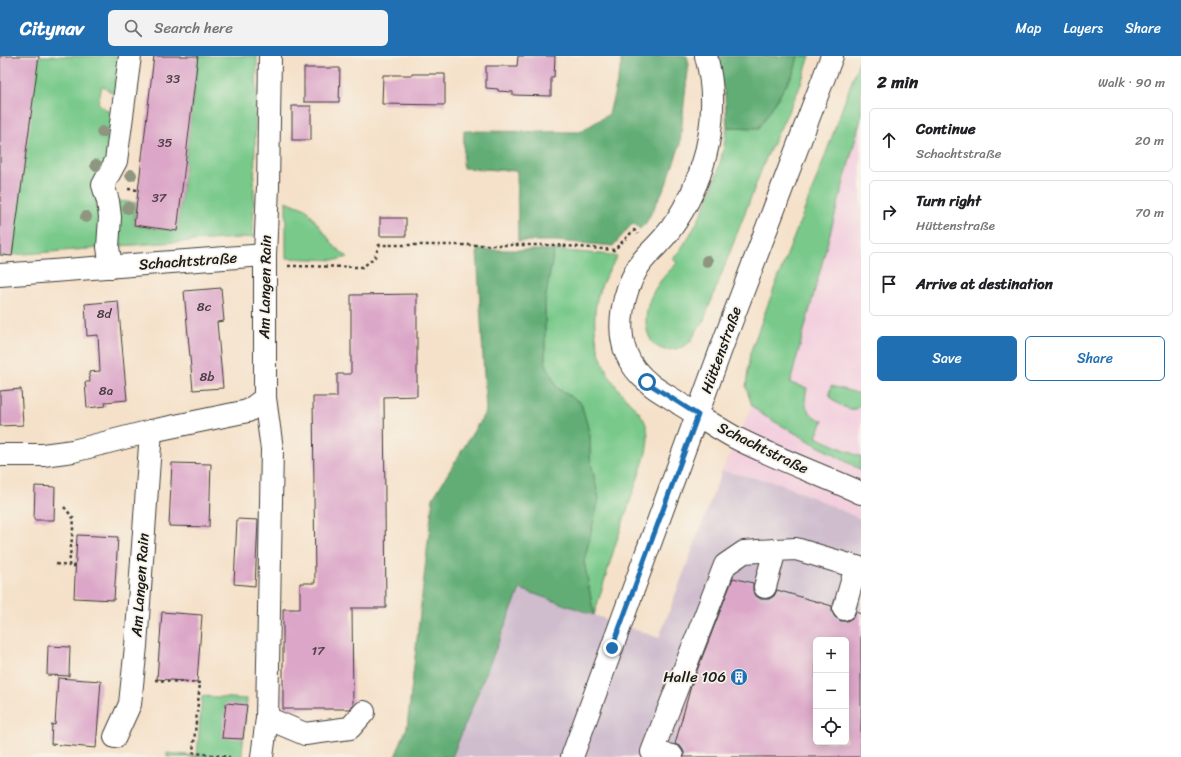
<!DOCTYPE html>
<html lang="en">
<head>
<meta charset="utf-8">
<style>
	body { margin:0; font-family:Sriracha,sans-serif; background:#f2f2f2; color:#202124 }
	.controls { position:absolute; right:12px; bottom:12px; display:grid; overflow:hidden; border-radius:6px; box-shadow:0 2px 10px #0003 }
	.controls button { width:36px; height:36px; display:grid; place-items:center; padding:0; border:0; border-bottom:1px solid #e0e0e0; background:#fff; color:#202124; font:20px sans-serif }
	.stop { position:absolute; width:12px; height:12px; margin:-9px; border:3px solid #1f6fb2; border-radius:50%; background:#fff }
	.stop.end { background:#1f6fb2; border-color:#fff; box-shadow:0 1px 4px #0008 }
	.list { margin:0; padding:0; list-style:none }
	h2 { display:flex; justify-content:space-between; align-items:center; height:52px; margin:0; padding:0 16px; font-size:17px }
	h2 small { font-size:13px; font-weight:400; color:#757577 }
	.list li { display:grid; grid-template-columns:26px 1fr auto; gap:12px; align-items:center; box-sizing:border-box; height:64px; margin:0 8px 8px; padding:0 8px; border:1px solid #e0e0e0; border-radius:6px }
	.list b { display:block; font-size:15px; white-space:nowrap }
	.list p { margin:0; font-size:13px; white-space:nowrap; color:#757577 }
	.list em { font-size:13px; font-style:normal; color:#757577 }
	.actions { display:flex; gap:8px; padding:12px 16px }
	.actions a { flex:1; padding:9px 0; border:1px solid #1f6fb2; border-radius:6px; text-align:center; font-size:14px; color:#1f6fb2 }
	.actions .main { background:#1f6fb2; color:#fff }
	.icon { flex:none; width:22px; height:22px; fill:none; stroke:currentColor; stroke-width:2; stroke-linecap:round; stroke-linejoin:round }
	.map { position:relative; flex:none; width:861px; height:701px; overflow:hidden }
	header { display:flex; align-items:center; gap:24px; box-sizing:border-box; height:56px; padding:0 20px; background:#1f6fb2; color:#fff }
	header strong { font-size:19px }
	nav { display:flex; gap:22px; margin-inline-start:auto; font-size:14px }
	.search { width:280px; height:36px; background:#f2f2f2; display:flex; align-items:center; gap:10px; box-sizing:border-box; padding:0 14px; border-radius:6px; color:#757577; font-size:15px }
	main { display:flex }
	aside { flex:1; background:#fff }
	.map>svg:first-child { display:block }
	.built { fill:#f3cfde }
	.industrial { fill:#cfbdce; fill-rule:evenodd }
	.green { fill:#78c98a; stroke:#4a7253 }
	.forest { fill:#62ad76; stroke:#3f6449 }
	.building { fill:#dca6c8; fill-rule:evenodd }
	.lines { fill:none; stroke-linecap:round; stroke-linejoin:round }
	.minor-casing { stroke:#3d3a36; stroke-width:24 }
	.major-casing { stroke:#3d3a36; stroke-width:24 }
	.path { stroke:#3d3a36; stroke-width:2.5; stroke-dasharray:3 3; stroke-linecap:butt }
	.minor { stroke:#fff; stroke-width:22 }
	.major { stroke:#fff; stroke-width:22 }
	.tree { fill:#8f967f }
	.route { stroke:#1f6fb2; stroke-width:5 }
	.labels { text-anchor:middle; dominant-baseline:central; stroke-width:3.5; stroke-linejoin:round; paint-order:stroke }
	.number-label { font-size:13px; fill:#4c3e47 }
	.street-label { font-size:15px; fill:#1c1c1c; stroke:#f7f3e8 }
	.poi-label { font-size:15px; fill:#1c1c1c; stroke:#f7f3e8; text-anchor:end }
</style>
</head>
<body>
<header>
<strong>Citynav</strong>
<div class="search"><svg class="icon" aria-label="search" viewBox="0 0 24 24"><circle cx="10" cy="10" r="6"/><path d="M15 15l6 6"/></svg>Search here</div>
<nav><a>Map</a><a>Layers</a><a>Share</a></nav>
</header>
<main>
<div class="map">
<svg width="861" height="701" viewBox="0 0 861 701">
	<rect width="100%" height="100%" fill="#f7f3e8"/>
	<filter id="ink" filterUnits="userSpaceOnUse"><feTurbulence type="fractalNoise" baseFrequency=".025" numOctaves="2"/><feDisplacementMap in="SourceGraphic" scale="8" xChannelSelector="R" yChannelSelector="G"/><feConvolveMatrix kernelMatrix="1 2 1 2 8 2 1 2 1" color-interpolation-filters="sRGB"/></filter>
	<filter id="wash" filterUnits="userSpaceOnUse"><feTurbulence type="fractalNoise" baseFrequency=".012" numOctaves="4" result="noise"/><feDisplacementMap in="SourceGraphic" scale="16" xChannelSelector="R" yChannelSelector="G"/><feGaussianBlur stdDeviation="0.9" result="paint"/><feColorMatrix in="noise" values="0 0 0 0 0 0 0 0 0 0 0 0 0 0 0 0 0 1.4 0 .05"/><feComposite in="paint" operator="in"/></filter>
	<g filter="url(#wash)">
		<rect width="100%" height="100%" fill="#f5e1c9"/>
		<path class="built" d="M861,0V463L780,427L722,415L752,350L746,331L750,297L770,243L821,111Z"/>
		<path class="industrial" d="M722,415L780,427L861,463V701H452L520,533L659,582ZM816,584H846V686H816Z"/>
		<g class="green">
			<path d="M39,0H124L119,41L102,30L98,47L115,60L107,104L98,114L94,126L99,151L100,192L0,200V182Z"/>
			<path d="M198,0H257L253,181L119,190L116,180L119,145L136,147L134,169L177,175Z"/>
			<path d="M798,0H810L799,33L766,102L702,269C693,275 696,285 682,291C646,305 640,265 651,241C657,227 667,217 677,207L673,203C703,166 721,117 727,71L759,72L794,16Z"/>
			<path d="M861,0V62L790,327L807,332C803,349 806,358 823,365L816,381L861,401V414L761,358L752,350L746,331L750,297L770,243L821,111Z"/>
			<path d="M286,145L306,153L336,192L348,201L337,204L286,202Z"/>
			<path d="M554,194L612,199L617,201C611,211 604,222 600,233C589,263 596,302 614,327C634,357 656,358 645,401L615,490L594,559L584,505L599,443L590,402V379L581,347L557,332L545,305V245Z"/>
			<path d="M831,330L861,338V349C859,350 857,352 855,353C849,355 832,346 830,340C829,337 830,333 831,330Z"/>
			<path d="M202,640L247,643L242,697V701H167V697L197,700Z"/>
		</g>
		<g class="forest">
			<path d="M621,0H687L689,8L685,38L680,89L666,129L646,167L640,173L633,167L613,190L556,185H518L517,115L463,112L464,75L580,76L609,58L621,11Z"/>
			<path d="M716,0H798L794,16L759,72L727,71L725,40Z"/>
			<path d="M477,194H554L545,245V305L557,332L581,347L590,379V402L599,443L584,505L594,559L520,533L452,701H395L407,671L433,442L486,355Z"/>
		</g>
		<g id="blocks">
			<g class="building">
				<path d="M0,0H39L12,200L0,199Z"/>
				<path d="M154,0H198L177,175L134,169Z"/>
				<path d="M518,0H555L554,21H551V40L513,39V36L498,35V33L486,32V10H517Z"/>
				<path d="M304,12H340L339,46H304Z"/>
				<path d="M412,18H445V49L382,48L383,19H412Z"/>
				<rect x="292" y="50" width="19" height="34"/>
				<rect x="380" y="162" width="26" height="18"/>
				<path d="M221,232L224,265L217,266L223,332L193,334L184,235Z"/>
				<path d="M417,238V340L384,341L386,552H352L353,649L350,653H283V553H300V527H315L313,341H337V318H351V239Z"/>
				<path d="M118,245L127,344L105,346L106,350L87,352L85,326H90L89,316L100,315L98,279L87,280L85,248Z"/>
				<path d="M21,333L23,369L0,370V335Z"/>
				<path d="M172,407L211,408L209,471L169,470Z"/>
				<path d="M35,430L55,431L54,464H34Z"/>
				<path d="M237,463L258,464L255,530L234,528Z"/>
				<path d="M77,479L118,481L114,544L74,542Z"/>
				<path d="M733,522L753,527V535L756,540L761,543H769L774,540L777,534L832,550V556L835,561L841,565H847L852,562L856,556L861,558V701H684V696L681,691L675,688L691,630ZM816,584H846V686H816Z"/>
				<path d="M162,556L202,559L197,626L157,623Z"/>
				<path d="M48,590L70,591L69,620L47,619Z"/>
				<path d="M58,622L101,625L96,692L51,688L52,668L55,669Z"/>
				<path d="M226,647L247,649L243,683L222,682Z"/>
			</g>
		</g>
	</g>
	<g filter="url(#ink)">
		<use href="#blocks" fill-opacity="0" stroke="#3d3a36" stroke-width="1"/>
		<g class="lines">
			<defs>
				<g id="minor">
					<path d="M706,0C720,51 709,109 683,154C676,166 668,178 658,188C651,196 642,203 637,213C623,237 616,271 626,297C631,310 640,320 650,328C659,336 671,341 680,348C698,359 716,371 734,381C775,402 819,418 861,437"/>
					<path d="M111,211L108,191L110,161L108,145L103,129L116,105L130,0"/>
					<path d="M0,219L265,199"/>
					<path d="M0,399H43L73,395L151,375"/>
					<path d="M765,531L775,494L796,493L856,511"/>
					<path d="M844,553L856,511L861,512"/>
					<path d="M267,662L305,678L350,672L364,656"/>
					<path d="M115,681L130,648L136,590L151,375L248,355L265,342V199L268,131L270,0"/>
					<path d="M672,700L652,696L725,509L744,496L775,494"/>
					<path d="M262,701L267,662L272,393L265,342"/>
				</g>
				<path id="major" d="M572,701L724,285L832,0"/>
			</defs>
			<use href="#minor" class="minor-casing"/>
			<use href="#major" class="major-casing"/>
			<g class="path">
				<path d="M128,133L138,134"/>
				<path d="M288,210L363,211L375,201L379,189H555L614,194L634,174L638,178"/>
				<path d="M64,451L74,463L69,510H75"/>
				<path d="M56,508L69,510"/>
				<path d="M155,624L200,627L193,696L195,697L230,701"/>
			</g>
			<use href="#minor" class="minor"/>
			<use href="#major" class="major"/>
		</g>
		<g class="tree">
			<circle cx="102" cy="76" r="6"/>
			<circle cx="96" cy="109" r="6"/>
			<circle cx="131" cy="119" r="6"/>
			<circle cx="128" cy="152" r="6"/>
			<circle cx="86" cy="161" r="6"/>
			<circle cx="707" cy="205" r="6"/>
		</g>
	</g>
	<g class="lines" filter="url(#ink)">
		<path class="route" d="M612,592L698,359L654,331L647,326"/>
	</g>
	<defs>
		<symbol id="building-disc" viewBox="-11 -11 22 22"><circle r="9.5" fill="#1f6fb2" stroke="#f7f3e8"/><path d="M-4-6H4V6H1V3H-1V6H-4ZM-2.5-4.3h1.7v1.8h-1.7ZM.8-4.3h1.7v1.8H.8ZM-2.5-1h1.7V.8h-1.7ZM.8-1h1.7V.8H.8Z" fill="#fff"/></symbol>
	</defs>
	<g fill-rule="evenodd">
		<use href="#building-disc" x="729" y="611" width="20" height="20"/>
	</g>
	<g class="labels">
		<g class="number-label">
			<text x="173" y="22">33</text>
			<text x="165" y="86">35</text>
			<text x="159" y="141">37</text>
			<text x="204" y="250">8c</text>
			<text x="104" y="257">8d</text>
			<text x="207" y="320">8b</text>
			<text x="106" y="334">8a</text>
			<text x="318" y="594">17</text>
		</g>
		<g class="street-label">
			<text transform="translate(188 205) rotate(-4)">Schachtstraße</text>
			<text transform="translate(265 231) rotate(-89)">Am Langen Rain</text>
			<text transform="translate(721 294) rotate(-70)">Hüttenstraße</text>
			<text transform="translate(763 392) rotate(26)">Schachtstraße</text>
			<text transform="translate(140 529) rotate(-86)">Am Langen Rain</text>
		</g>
		<g class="poi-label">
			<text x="726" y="621">Halle 106</text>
		</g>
	</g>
</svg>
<div class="controls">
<button>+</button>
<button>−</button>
<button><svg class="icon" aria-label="locate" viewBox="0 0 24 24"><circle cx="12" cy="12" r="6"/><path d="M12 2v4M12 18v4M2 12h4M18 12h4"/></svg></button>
</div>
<div class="stop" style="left:647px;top:326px"></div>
<div class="stop end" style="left:612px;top:592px"></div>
</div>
<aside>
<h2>2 min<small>Walk · 90 m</small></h2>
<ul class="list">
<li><svg class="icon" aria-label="ahead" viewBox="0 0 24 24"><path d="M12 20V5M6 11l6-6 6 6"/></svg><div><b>Continue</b><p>Schachtstraße</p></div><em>20 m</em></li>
<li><svg class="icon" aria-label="right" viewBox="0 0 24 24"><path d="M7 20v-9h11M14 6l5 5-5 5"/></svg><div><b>Turn right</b><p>Hüttenstraße</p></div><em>70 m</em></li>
<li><svg class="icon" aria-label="arrive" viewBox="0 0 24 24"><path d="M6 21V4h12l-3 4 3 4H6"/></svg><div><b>Arrive at destination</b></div></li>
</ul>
<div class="actions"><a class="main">Save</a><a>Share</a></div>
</aside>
</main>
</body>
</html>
